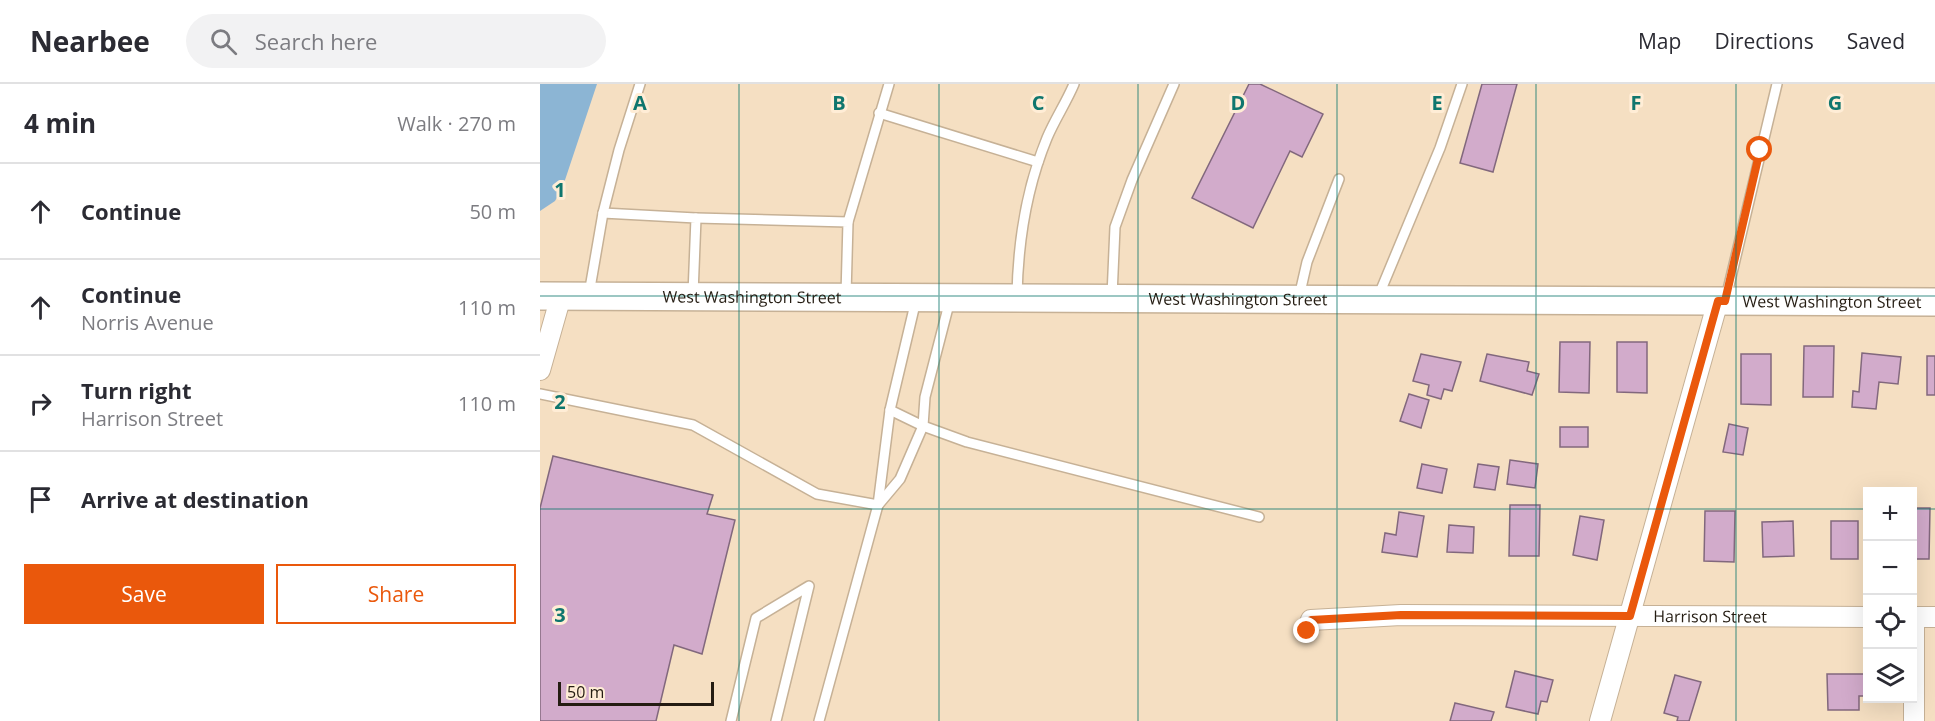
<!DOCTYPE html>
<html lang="en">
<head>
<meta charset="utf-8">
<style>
	body { margin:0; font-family:"Open Sans",sans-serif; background:#f2f2f3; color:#2b2b33 }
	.controls { position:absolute; right:18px; bottom:18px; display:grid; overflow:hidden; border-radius:0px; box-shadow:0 6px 24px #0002 }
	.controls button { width:54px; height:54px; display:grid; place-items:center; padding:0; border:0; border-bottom:2px solid #e1e1e2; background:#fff; color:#2b2b33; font:30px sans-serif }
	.scale { position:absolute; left:18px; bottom:15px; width:156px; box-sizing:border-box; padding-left:6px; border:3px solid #241c12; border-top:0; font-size:16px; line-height:21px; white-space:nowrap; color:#241c12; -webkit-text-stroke:4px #ffedd6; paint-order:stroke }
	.stop { position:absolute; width:18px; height:18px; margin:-14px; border:4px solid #ea580c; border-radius:50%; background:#fff }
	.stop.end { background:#ea580c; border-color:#fff; box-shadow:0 2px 6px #0008 }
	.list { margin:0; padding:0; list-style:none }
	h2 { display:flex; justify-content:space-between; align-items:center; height:78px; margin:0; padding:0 24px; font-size:26px }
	h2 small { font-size:20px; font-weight:400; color:#7c7c81 }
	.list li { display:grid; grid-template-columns:39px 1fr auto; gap:18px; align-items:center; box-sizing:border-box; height:96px; padding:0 24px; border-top:2px solid #e1e1e2 }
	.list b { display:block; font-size:22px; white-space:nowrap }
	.list p { margin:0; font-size:20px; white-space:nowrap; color:#7c7c81 }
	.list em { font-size:20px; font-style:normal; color:#7c7c81 }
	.actions { display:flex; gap:12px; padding:18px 24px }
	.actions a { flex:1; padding:14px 0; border:2px solid #ea580c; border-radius:0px; text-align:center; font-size:21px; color:#ea580c }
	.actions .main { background:#ea580c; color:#fff }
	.icon { flex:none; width:33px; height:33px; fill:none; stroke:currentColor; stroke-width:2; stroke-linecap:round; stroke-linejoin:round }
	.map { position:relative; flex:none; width:1395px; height:637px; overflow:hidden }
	header { display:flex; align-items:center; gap:36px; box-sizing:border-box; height:84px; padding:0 30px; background:#fff; border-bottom:2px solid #e1e1e2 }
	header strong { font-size:28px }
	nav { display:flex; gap:33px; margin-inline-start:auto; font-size:21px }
	.search { width:420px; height:54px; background:#f2f2f3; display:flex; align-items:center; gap:15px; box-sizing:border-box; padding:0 21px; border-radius:33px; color:#7c7c81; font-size:22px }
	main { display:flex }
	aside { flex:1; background:#fff }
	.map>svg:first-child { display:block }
	.water { fill:#8cb5d4 }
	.building { fill:#d2abcb; stroke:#82687d; stroke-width:1.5 }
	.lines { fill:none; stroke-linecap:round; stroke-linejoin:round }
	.service-casing { stroke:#c6b196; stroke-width:12 }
	.minor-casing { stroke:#c6b196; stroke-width:22 }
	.secondary-casing { stroke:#c6b196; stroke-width:30 }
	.service { stroke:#fff; stroke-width:9 }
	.minor { stroke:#fff; stroke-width:20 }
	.secondary { stroke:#fff; stroke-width:27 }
	.route { stroke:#ea580c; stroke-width:8 }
	.grid { fill:none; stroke:#0f766e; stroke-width:1.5; stroke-opacity:0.55 }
	.labels { text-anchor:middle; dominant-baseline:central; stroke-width:6; stroke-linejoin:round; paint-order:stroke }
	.street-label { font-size:16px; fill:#241c12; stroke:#ffedd6 }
	.grid-label { font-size:20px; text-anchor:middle; font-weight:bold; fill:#0f766e; stroke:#ffedd6; stroke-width:6; stroke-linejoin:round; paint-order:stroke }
</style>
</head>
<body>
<header>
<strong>Nearbee</strong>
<div class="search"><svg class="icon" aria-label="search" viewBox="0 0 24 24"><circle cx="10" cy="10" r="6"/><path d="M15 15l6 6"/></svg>Search here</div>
<nav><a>Map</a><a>Directions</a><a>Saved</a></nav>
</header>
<main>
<aside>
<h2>4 min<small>Walk · 270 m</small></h2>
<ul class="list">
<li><svg class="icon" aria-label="ahead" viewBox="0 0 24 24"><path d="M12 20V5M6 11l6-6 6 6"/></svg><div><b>Continue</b></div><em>50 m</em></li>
<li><svg class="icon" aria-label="ahead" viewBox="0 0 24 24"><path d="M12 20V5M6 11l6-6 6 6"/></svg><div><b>Continue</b><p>Norris Avenue</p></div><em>110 m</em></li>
<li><svg class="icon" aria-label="right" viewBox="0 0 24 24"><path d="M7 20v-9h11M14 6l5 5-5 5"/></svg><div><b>Turn right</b><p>Harrison Street</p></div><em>110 m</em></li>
<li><svg class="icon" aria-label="arrive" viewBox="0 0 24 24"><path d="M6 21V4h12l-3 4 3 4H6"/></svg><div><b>Arrive at destination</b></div></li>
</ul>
<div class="actions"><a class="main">Save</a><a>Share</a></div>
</aside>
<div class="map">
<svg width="1395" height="637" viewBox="0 0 1395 637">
	<rect width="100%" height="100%" fill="#f5dfc2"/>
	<path class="water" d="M0,0H57L23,102L15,117L0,127Z"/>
	<g class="building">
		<path d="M709,0H720L783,30L762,73L750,67L713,144L652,114Z"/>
		<path d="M942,0H977L953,88L920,79Z"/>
		<path d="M1020,258H1050L1049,309L1019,308Z"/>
		<path d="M1077,258H1107V309L1077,308Z"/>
		<path d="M1264,262H1294L1293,313H1263Z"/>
		<path d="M1322,269L1361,273L1358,300L1339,298L1336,325L1312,323L1313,307L1319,308Z"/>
		<path d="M881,270L921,278L912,307L904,305L901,315L887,311L889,301L873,297Z"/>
		<path d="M947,270L989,278L987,287L999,290L992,311L940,297Z"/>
		<path d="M1201,270H1231V321L1201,320Z"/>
		<rect x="1387" y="272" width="8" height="39"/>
		<path d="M869,310L889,316L881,344L860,337Z"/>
		<path d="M1189,340L1208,344L1203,371L1183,368Z"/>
		<rect x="1020" y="343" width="28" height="20"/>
		<path d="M13,372L173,411L167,430L195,436L162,570L134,561L116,637H0V424Z"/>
		<path d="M970,376L998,380L995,404L967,400Z"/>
		<path d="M882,380L907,385L902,409L877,404Z"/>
		<path d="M938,380L959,383L955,406L934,403Z"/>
		<path d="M970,421H1000L999,472H969Z"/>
		<path d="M1372,424H1390L1389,475H1372Z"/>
		<path d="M1165,427H1195L1194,478L1164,477Z"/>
		<path d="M859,428L884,432L877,473L842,468L845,449L856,451Z"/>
		<path d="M1040,432L1064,436L1057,476L1033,471Z"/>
		<path d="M1253,437L1254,472L1223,473L1222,438Z"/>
		<rect x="1291" y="437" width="27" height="38"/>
		<path d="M909,441L934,443L933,469L907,468Z"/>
		<path d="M975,587L1013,596L1007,618L1001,617L998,630L966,623Z"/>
		<path d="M1287,590H1326L1327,612H1319V626H1288Z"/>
		<path d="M1135,591L1161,598L1149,637H1137L1138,633L1124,629Z"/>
		<path d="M915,619L954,628L951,637H910Z"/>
	</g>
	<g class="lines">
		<defs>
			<g id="service">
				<path d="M339,29L498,78"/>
				<path d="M63,129L79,66L100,0"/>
				<path d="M156,134L308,138L306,211"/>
				<path d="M308,138L349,0"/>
				<path d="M49,210L63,129L156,134L153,210"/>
				<path d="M477,212C478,156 486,105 507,54C515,35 526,19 534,0"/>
				<path d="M572,212L575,143L592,96L634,0"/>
				<path d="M759,213L767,178L799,95"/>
				<path d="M838,213L900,64L922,0"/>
				<path d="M1186,214L1237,0"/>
				<path d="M0,310L153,341L277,410L338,421"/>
				<path d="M350,326L383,342L427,358L719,433"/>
				<path d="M339,420L360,395L383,342L385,313L410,216"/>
				<path d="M191,637L216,534L269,502L236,637"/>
				<path d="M279,637L338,421L350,326L376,216"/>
			</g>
			<g id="minor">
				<path d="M0,286L21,212"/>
				<path d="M1372,533H1395"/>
				<path d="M1374,533V637"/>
				<path id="s1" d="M767,547L771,536L861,531L1328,533"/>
				<path d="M1060,637L1178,217"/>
			</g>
			<g id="secondary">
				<path id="s2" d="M0,212L1395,218"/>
			</g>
		</defs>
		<use href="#service" class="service-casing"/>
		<use href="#minor" class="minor-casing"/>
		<use href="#secondary" class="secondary-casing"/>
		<use href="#service" class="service"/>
		<use href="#minor" class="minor"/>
		<use href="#secondary" class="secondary"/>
	</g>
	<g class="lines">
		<path class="route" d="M767,547L771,536L861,531L1090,532L1178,217H1185L1220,66"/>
	</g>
	<path class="grid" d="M199,0V637M399,0V637M598,0V637M797,0V637M996,0V637M1196,0V637M0,212H1395M0,425H1328M1372,425H1395"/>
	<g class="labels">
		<g class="street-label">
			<text stroke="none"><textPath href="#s2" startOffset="212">West Washington Street</textPath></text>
			<text stroke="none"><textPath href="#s2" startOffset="698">West Washington Street</textPath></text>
			<text stroke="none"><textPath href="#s2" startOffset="1292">West Washington Street</textPath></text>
			<text stroke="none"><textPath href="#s1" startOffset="411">Harrison Street</textPath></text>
		</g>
	</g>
	<g class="grid-label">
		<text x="100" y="26">A</text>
		<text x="299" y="26">B</text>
		<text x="498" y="26">C</text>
		<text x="698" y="26">D</text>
		<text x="897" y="26">E</text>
		<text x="1096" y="26">F</text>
		<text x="1295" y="26">G</text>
		<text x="20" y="113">1</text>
		<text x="20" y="325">2</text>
		<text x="20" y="538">3</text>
	</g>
</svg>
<div class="controls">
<button>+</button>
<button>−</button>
<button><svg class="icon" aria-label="locate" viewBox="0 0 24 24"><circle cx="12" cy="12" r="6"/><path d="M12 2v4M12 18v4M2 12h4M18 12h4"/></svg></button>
<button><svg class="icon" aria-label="layers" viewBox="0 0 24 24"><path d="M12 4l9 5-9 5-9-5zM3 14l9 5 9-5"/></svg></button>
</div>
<div class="scale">50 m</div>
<div class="stop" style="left:1220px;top:66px"></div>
<div class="stop end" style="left:767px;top:547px"></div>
</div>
</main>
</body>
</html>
